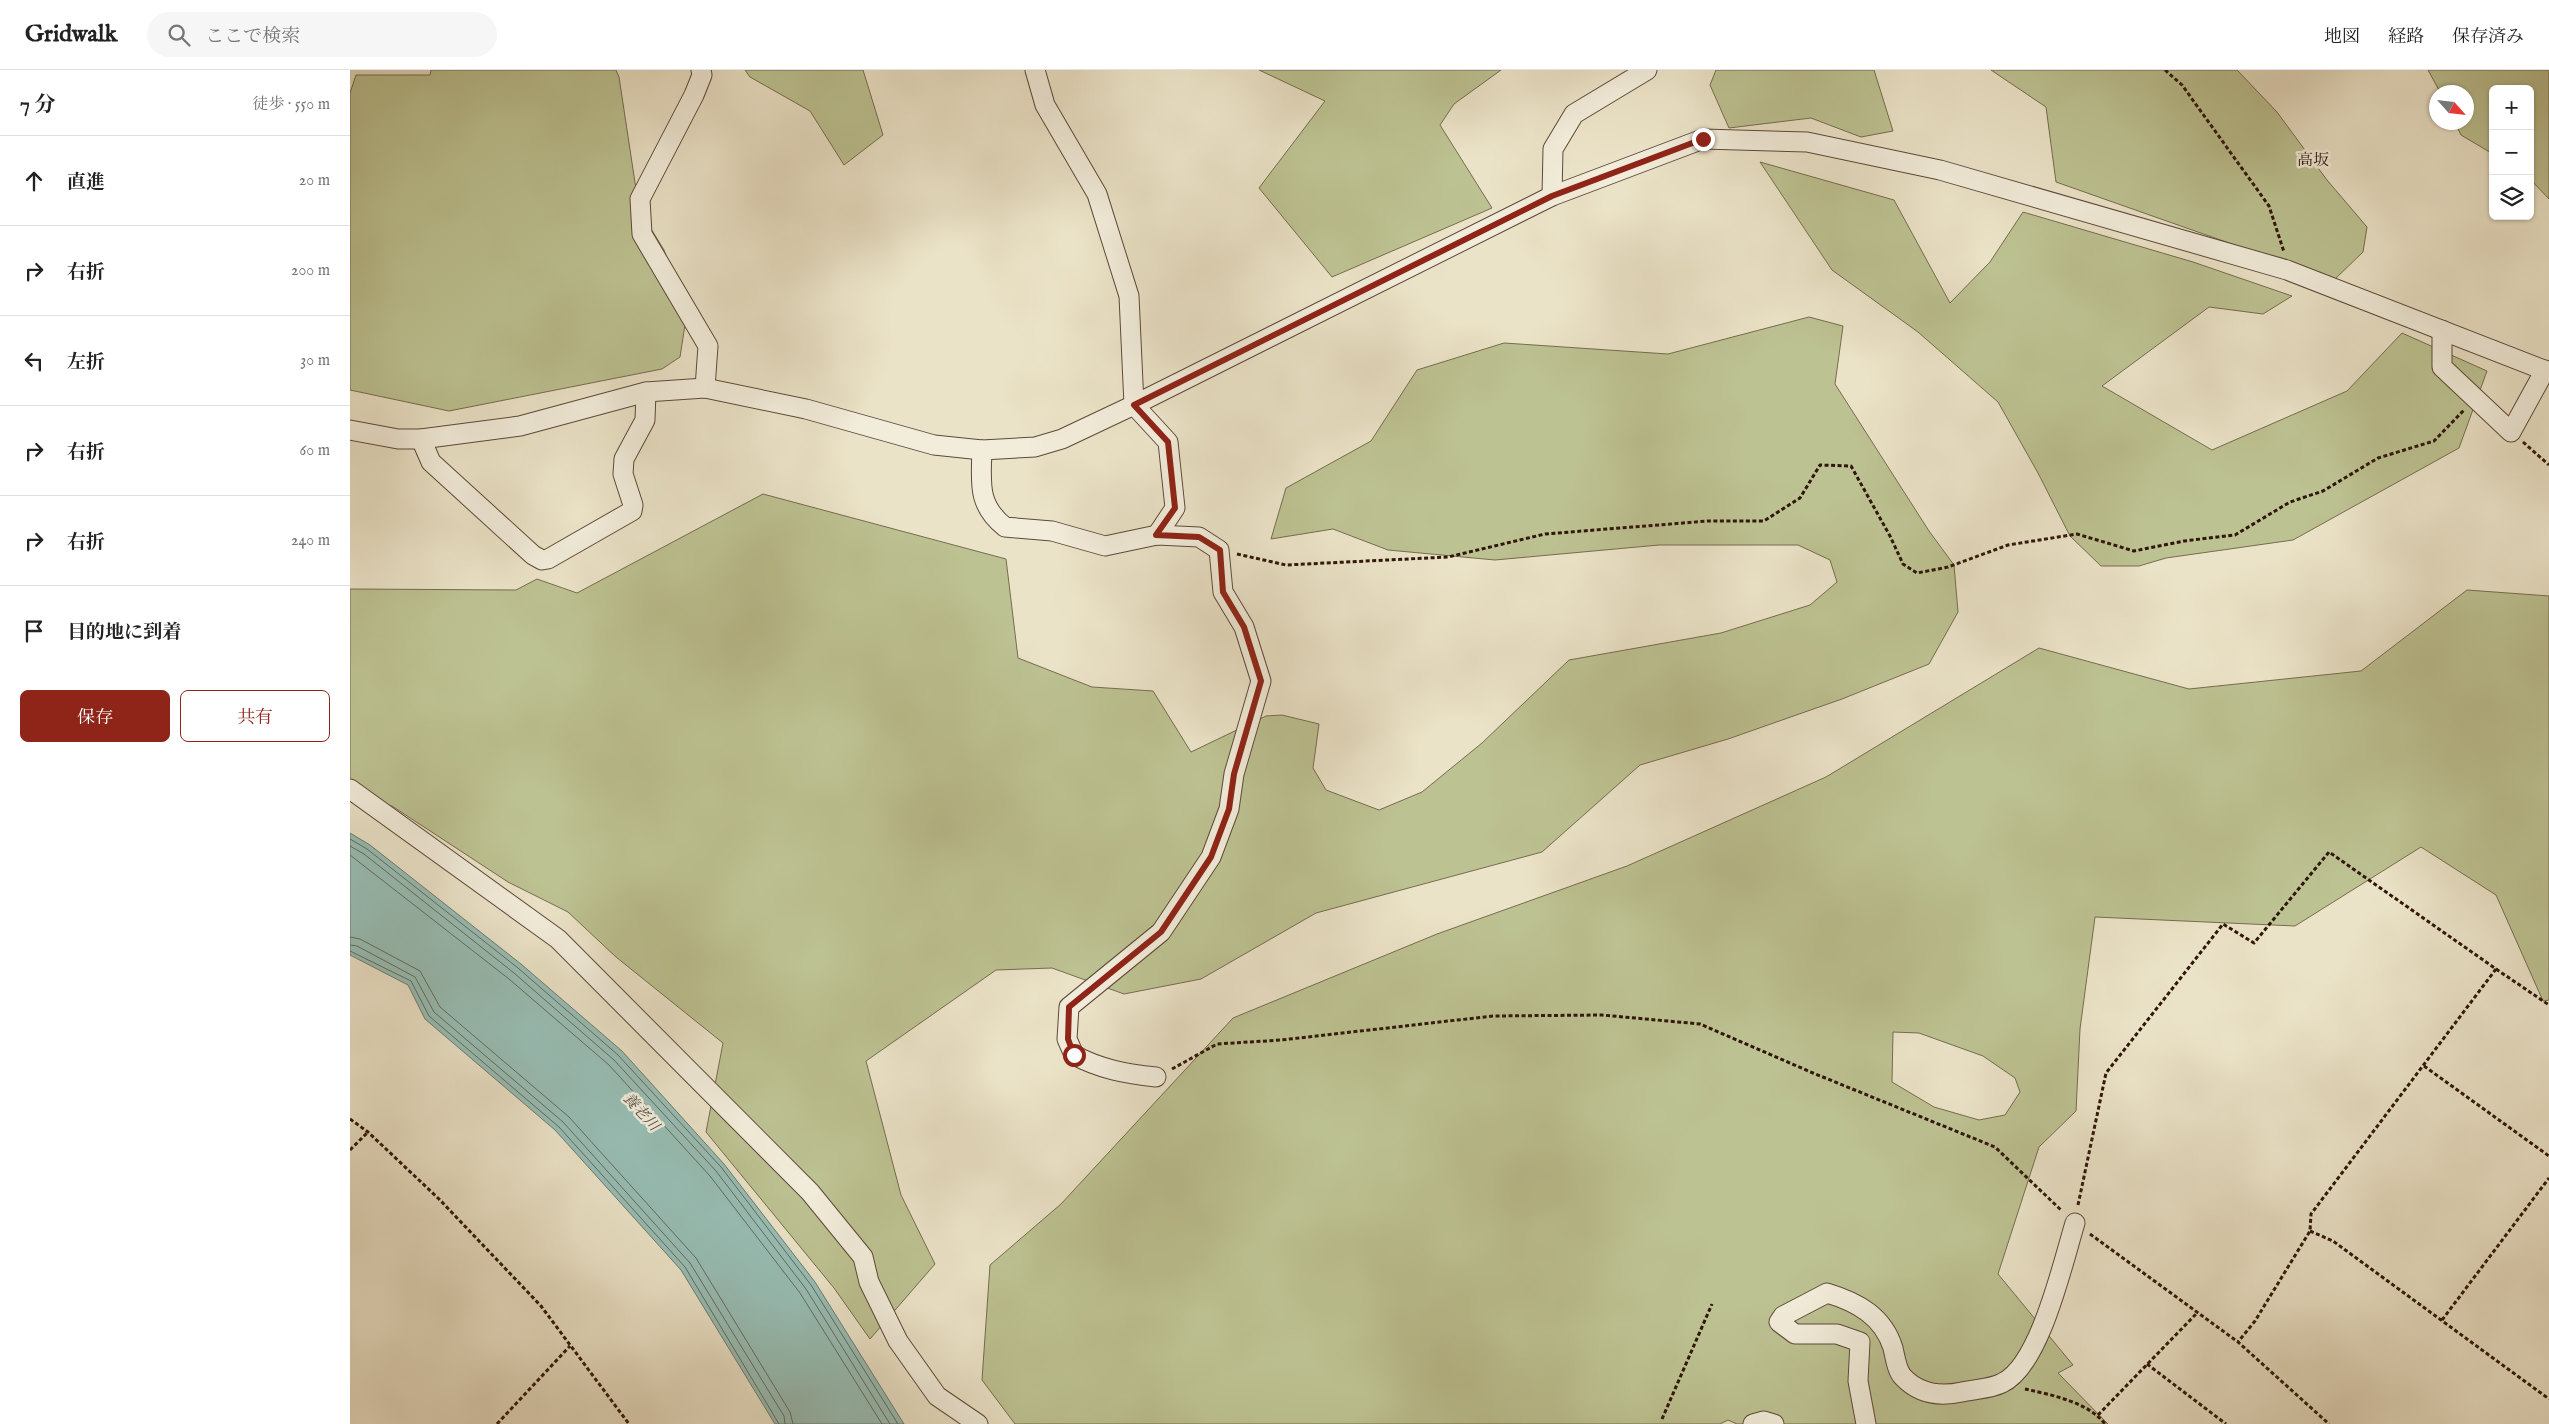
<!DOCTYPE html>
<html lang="ja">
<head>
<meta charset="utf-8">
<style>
	body { margin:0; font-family:"IM FELL English","Noto Serif JP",serif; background:#f6f6f6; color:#222 }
	.controls { position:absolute; right:15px; top:15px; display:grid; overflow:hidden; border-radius:8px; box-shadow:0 1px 4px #0004 }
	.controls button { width:45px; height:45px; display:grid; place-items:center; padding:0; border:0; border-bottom:1px solid #e0e0e0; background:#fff; color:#222; font:25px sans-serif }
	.compass { position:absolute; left:2079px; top:15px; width:45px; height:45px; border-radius:50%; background:#fff; box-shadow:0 1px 4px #0004; rotate:117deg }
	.stop { position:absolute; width:15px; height:15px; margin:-11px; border:4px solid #8f2418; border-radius:50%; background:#fff }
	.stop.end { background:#8f2418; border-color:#fff; box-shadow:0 1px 5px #0008 }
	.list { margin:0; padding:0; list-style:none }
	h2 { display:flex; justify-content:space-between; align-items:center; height:65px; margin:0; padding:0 20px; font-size:21px }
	h2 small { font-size:16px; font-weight:400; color:#767676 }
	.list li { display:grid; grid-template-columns:32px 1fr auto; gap:15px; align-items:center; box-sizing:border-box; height:90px; padding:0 20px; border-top:1px solid #e0e0e0 }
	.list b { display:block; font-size:19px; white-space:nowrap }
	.list em { font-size:16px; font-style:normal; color:#767676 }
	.actions { display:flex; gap:10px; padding:15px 20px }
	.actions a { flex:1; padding:11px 0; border:1px solid #8f2418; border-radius:8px; text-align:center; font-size:18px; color:#8f2418 }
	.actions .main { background:#8f2418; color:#fff }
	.icon { flex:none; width:28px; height:28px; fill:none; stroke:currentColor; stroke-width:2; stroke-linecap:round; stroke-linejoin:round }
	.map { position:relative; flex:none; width:2199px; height:1354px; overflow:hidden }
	header { display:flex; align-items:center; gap:30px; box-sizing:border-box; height:70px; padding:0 25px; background:#fff; border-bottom:1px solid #e0e0e0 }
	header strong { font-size:24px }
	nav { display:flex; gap:28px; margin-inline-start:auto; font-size:18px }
	.search { width:350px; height:45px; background:#f6f6f6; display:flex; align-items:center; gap:12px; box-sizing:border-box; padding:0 18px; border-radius:28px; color:#767676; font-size:19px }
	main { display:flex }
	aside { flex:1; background:#fff }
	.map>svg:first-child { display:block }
	.green { fill:#bdc292; stroke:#766c4e; fill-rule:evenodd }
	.water { fill:#98beb5; stroke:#6e7b71 }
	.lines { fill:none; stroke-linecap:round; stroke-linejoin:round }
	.shore { stroke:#646a60; stroke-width:1 }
	.minor-casing { stroke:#5e493a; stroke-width:21 }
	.path { stroke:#2f160a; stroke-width:3; stroke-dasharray:4 2.5; stroke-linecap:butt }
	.minor { stroke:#f2eddb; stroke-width:19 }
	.route { stroke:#8f2418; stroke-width:6 }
	.labels { text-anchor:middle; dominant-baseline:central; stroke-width:5; stroke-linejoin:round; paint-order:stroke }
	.water-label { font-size:15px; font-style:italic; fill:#545146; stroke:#f2eddb }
	.quarter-label { font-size:16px; fill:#2f160a; stroke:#f2eddb }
</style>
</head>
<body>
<header>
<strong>Gridwalk</strong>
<div class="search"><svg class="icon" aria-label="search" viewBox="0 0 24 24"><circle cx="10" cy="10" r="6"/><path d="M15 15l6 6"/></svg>ここで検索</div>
<nav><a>地図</a><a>経路</a><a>保存済み</a></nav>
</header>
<main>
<aside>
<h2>7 分<small>徒歩 · 550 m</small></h2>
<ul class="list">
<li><svg class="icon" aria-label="ahead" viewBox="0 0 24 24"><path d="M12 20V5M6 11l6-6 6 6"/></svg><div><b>直進</b></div><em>20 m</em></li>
<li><svg class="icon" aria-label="right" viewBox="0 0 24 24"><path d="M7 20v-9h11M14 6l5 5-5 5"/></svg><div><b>右折</b></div><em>200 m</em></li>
<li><svg class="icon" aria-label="left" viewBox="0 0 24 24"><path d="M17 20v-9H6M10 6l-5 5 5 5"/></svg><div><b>左折</b></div><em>30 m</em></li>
<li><svg class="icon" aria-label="right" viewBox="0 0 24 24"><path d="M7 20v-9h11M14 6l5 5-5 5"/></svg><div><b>右折</b></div><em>60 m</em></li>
<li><svg class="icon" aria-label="right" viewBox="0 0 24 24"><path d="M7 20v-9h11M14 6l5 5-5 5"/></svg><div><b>右折</b></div><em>240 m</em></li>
<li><svg class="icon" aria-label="arrive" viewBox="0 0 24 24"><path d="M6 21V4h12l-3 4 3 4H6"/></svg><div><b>目的地に到着</b></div></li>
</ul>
<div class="actions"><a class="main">保存</a><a>共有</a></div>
</aside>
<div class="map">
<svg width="2199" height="1354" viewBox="0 0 2199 1354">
	<rect width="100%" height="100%" fill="#ebe3c8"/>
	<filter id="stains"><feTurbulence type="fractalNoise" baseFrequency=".004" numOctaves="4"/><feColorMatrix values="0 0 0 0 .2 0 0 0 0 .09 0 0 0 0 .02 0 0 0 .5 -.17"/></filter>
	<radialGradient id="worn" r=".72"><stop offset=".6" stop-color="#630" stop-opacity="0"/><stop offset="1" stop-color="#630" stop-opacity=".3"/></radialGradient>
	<g class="green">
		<path d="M81,0H266L269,7L289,139L314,180L337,242L330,287L312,299L99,341L0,320V23L6,5H80Z"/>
		<path d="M395,0H513L533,65L494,95L460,41L400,7Z"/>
		<path d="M909,0H1151L1104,34L1090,55L1142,138L982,207L909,118L975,31Z"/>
		<path d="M1366,0H1524L1543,61L1511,67L1461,48L1379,58L1360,15Z"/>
		<path d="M1641,0H1887L1927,42L1977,110L2017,157L2013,182L1984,210L1706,112L1696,37Z"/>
		<path d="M2078,0H2199V129L2180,109V19H2143V84L2111,65L2105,53L2116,52V22H2090Z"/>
		<path d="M1410,92L1544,130L1600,233L1640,192L1673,142L1843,192L1942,226L1913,244L1859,237L1752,316L1862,380L1997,321L2052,263L2137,301L2109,378L1943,470L1816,488L1789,496H1751L1720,466L1688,403L1648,332L1568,262L1482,200Z"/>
		<path d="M1459,247L1493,256L1485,314L1579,461L1604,495L1608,542L1579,594L1492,629L1378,669L1290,695L1192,782L966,843L851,909L774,924L702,898L646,900L516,991L551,1125L585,1194L520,1269L484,1218L356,1062L373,973L266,887L218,842L158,812L42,736L0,725V519L166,520L187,509L227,523L413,424L656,489L668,588L742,617L803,621L841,682L916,646L932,645L969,654L963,698L976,720L1029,740L1072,722L1132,673L1219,590L1371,563L1460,535L1487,512L1480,490L1448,475H1309L1145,490L1038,480L983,459L921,469L936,418L1021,371L1067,300L1154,273L1318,284Z"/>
		<path d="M2117,520L2199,526V930L2193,931L2146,825L2071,777L1945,856L1745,847L1730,959L1726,1041L1689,1077L1648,1204L1723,1295L1708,1303L1758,1354H1387L1378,1350L1370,1354H665L632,1310L640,1195L711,1134L883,948L1087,864L1277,796L1476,707L1689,578L1839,619L2011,601ZM1543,962L1569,963L1633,986L1665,1008L1670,1022L1655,1045L1629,1050L1584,1037L1542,1012Z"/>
	</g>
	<path class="water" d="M0,763L20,775L171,894L272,981L374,1094L465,1212L554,1354H425L331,1200L205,1060L75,949L58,915L0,885Z"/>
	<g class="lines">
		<g class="shore">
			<path d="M0,769L17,779L168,898L268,985L371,1097L461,1215L548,1354"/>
			<path d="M0,776L14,784L164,903L264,990L366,1101L456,1219L540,1354"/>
			<path d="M0,785L159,909L259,995L360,1106L450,1223L532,1354"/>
			<path d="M0,867L10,869L70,901L90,937L219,1047L346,1188L440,1342L443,1354"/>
			<path d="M0,875L7,876L65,907L84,942L213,1052L340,1193L434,1346L435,1354"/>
			<path d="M0,881L61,911L79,946L209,1057L335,1197L429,1354"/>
		</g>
		<defs>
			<g id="minor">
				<path d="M351,0L352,5L344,25L290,129L292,164L358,276L355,318"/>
				<path d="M685,0L695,35L747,124L779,226L784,335L818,372L825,438L807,465"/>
				<path d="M1202,126L1203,79L1224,44L1297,0"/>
				<path d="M2092,260V297L2161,362L2195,300"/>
				<path d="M0,360L48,369H71L170,356L296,322L355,318L456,339L584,375L632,380L685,377L712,369L784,335L1202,126L1353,69L1457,72L1590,100L1937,200L2199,302"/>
				<path d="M71,369L81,392L183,485L192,490L198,489L282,441L283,435L273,404L274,389L295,350L296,322"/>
				<path d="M632,380C631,412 627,435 655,457L702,461L755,476L807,465L849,467L869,480L873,522L894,557L911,611L884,704L879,739L861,787L811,862L719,937L717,969L724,985C750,999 776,1004 806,1007"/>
				<path d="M0,719L208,869L460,1122L513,1187L519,1212L548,1271L587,1326L628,1354"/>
				<path d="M1403,1354L1414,1351L1424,1354"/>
				<path d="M1516,1354L1508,1311L1510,1272L1487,1264H1445L1429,1252L1433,1246L1477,1223C1507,1232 1533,1246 1543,1278C1545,1287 1547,1301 1553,1307C1569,1324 1589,1327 1612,1322C1624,1319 1641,1319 1652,1313C1690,1296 1713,1192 1725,1153"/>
			</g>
		</defs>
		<use href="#minor" class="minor-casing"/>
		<g class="path">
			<path d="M1815,0L1832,15L1919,136L1934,182"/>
			<path d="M2173,372L2199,395"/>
			<path d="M887,484L936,495L1098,487L1195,464L1358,451H1414L1450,428L1470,395L1501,396L1540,466L1553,494L1567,503L1598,497L1658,475L1727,464L1784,481L1834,471L1885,465L1940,432L1973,421L2028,388L2084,371L2114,340"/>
			<path d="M2146,899L2199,935"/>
			<path d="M2074,996L2199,1086"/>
			<path d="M822,999L867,974L931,970L1143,946L1252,945L1350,954L1463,1003L1645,1077L1712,1141"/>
			<path d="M0,1049L18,1062L89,1129L191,1236L279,1354"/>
			<path d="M0,1080L18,1062"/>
			<path d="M1728,1135L1756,1003L1873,854L1904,873L1979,782L2146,899L1961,1144L1960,1161L1905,1251L1888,1272"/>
			<path d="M1960,1161L1983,1171L2199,1329"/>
			<path d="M1740,1164L1888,1272L1979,1354"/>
			<path d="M2092,1250L2199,1108"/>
			<path d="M1797,1294L1876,1354"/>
			<path d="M1675,1319C1702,1325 1738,1332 1755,1354"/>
			<path d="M1748,1345L1847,1243"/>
			<path d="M1312,1349L1362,1234"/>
			<path d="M147,1354L220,1276"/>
		</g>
		<use href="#minor" class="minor"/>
	</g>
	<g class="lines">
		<path class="route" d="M724,985L718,969L719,937L811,862L861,787L879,739L884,704L911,611L894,557L873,522L870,480L849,467L806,465L825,438L818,372L784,335L1202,126L1353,69"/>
	</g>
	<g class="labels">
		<g class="water-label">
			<text transform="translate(291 1042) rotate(48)">養老川</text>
		</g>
		<g class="quarter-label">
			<text x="1963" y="91">高坂</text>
		</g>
	</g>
	<rect width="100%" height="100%" filter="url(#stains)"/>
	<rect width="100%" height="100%" fill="url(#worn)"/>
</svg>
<div class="controls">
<button>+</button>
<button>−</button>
<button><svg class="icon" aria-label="layers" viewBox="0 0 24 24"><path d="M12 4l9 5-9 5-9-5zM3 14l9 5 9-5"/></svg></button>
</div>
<svg class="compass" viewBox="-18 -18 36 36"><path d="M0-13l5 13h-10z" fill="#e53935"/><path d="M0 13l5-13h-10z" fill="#767676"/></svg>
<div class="stop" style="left:724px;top:985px"></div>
<div class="stop end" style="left:1353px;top:69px"></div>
</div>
</main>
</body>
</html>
